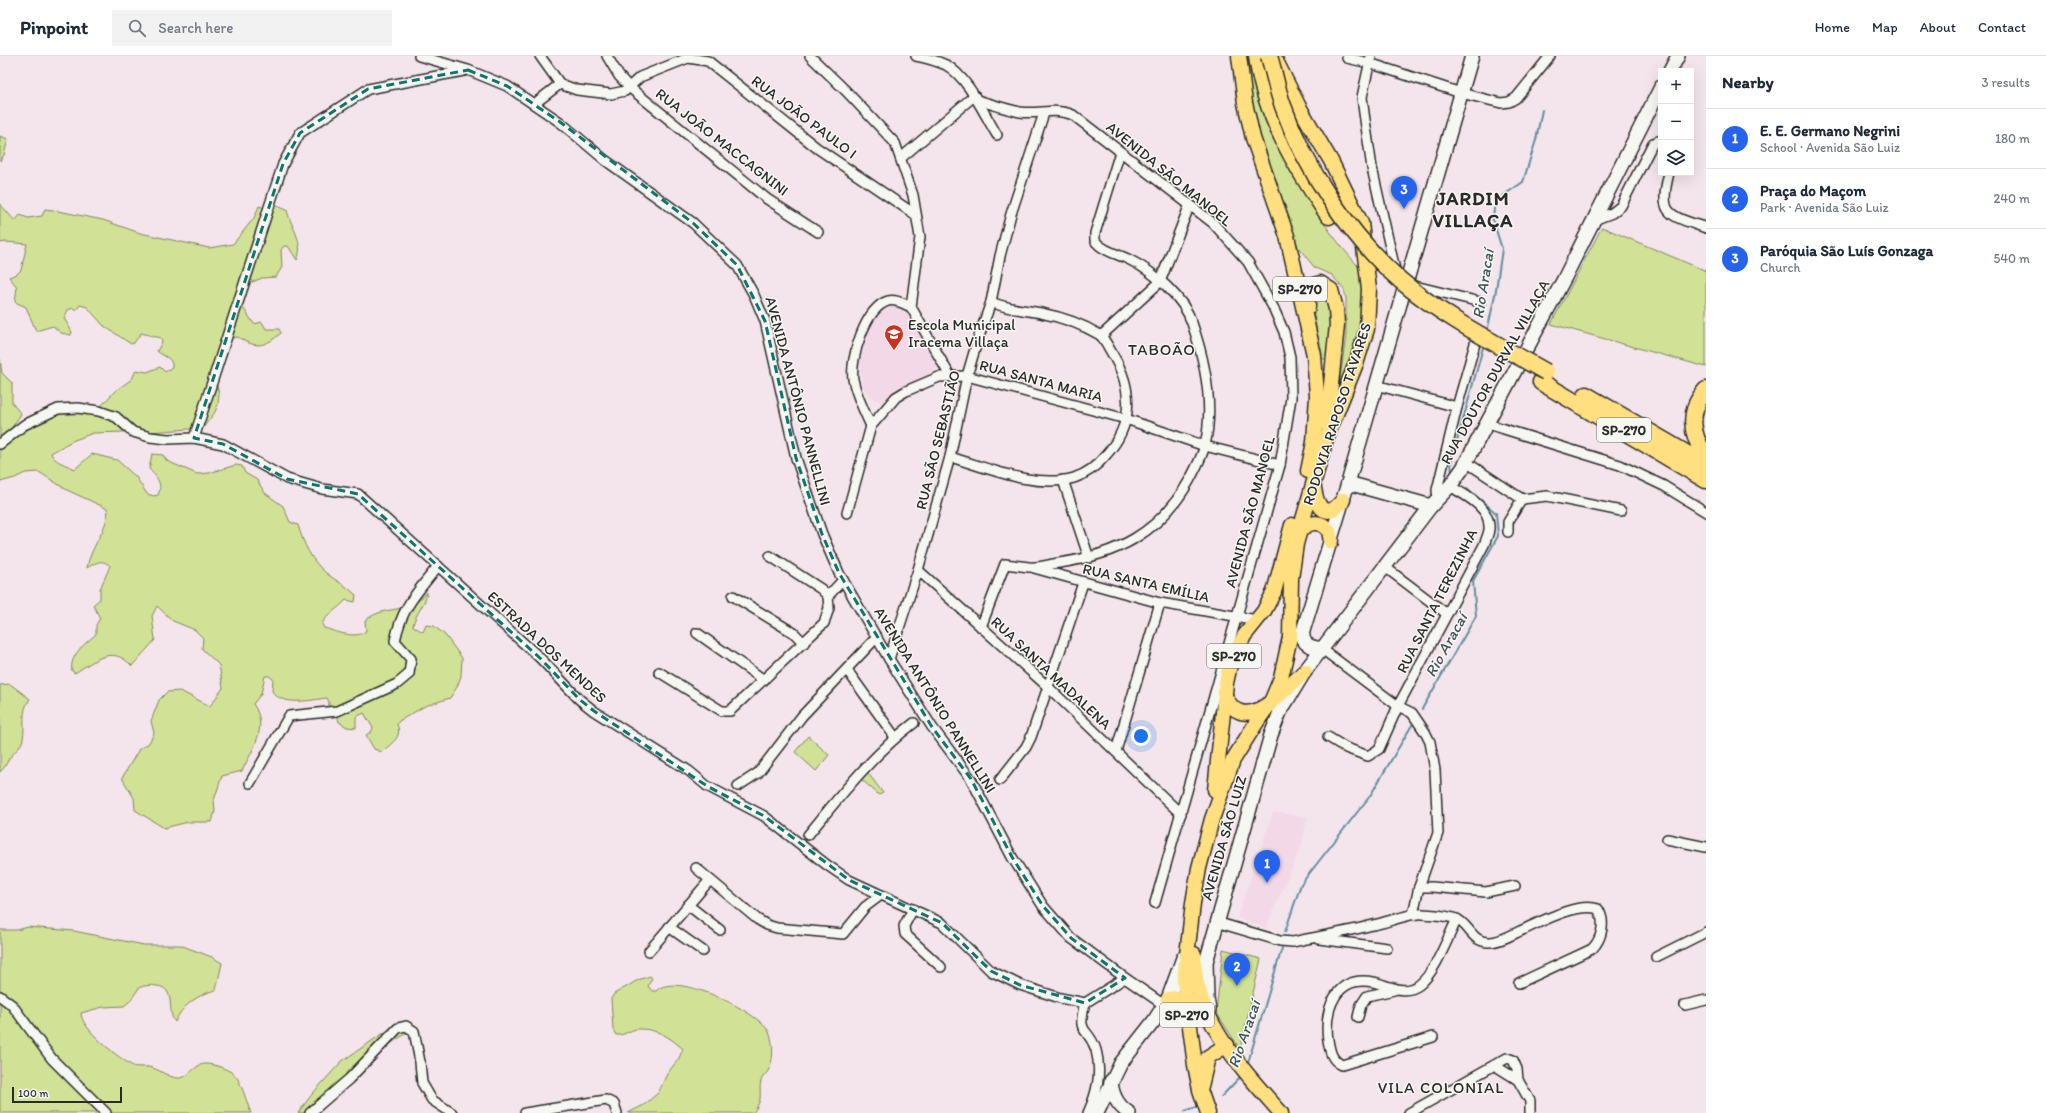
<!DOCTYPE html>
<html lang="en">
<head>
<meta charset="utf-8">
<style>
	body { margin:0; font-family:Itim,sans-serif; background:#f2f2f3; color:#1f2937 }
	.controls { position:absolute; right:12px; top:12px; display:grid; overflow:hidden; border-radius:0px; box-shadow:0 4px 16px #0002 }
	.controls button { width:36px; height:36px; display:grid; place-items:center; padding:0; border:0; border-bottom:1px solid #e0e1e3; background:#fff; color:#1f2937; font:20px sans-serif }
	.scale { position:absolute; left:12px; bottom:10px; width:110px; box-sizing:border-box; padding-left:4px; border:2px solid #2b2b2b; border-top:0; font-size:11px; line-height:14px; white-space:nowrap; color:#2b2b2b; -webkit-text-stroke:3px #f6f6f2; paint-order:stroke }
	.you { position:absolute; left:1141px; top:680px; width:14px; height:14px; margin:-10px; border:3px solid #fff; border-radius:50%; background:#1a73e8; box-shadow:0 0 0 6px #1a73e833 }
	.badge { display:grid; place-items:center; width:26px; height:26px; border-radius:50%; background:#2563eb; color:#fff; font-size:13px; font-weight:700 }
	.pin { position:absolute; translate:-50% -33px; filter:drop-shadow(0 1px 2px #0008) }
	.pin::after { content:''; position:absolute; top:21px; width:14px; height:12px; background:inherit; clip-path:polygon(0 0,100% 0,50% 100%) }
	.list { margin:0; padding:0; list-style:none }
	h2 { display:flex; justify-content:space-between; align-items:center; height:52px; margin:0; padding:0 16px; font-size:17px }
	h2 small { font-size:13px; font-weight:400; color:#747a83 }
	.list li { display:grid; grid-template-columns:26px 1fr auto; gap:12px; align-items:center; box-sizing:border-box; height:60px; padding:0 16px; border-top:1px solid #e0e1e3 }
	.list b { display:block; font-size:15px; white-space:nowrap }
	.list p { margin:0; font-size:13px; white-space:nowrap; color:#747a83 }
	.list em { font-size:13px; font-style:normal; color:#747a83 }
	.icon { flex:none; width:22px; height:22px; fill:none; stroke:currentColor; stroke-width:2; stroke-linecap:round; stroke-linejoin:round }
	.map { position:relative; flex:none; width:1706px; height:1057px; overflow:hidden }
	header { display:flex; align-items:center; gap:24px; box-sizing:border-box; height:56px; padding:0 20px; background:#fff; border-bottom:1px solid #e0e1e3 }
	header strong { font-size:19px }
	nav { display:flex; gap:22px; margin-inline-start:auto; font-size:14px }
	.search { width:280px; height:36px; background:#f2f2f3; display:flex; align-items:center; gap:10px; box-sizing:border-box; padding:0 14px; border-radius:0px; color:#747a83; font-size:15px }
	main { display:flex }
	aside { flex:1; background:#fff }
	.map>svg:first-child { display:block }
	.built { fill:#f3d9e8 }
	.green { fill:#d1e195; stroke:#7e8660 }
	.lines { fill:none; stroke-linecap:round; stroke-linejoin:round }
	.stream { stroke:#628f9b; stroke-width:2 }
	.street-casing { stroke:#2b2b2b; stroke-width:12 }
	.secondary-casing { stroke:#2b2b2b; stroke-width:16 }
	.primary-casing { stroke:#2b2b2b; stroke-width:17 }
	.highway-casing { stroke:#2b2b2b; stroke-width:19 }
	.street { stroke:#f6f6f2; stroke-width:9 }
	.secondary { stroke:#f6f6f2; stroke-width:13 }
	.primary { stroke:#ffdf80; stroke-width:14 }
	.highway { stroke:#ffdf80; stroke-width:16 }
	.highway-bridge-casing { stroke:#2b2b2b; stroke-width:19; stroke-linecap:butt }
	.highway-bridge { stroke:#ffdf80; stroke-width:16 }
	.marked { fill:none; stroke:#0f766e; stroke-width:3; stroke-dasharray:8 5; stroke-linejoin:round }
	.labels { text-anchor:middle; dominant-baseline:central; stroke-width:3; stroke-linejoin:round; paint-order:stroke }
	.shield { fill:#f6f6f2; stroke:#686867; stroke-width:1 }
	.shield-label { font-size:14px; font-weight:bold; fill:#2b2b2b }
	.street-label { font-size:15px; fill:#2b2b2b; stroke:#f6f6f2 }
	.poi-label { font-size:15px; fill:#2b2b2b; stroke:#f6f6f2; text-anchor:start }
	.water-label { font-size:16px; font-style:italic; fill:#42545a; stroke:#f6f6f2 }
	.neighbourhood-label { font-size:16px; letter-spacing:1px; fill:#2b2b2b; stroke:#f6f6f2 }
	.district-label { font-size:19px; font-weight:bold; letter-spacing:1px; fill:#2b2b2b; stroke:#f6f6f2 }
</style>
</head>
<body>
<header>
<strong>Pinpoint</strong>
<div class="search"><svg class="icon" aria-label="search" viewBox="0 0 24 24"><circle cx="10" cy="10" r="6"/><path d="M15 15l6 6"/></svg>Search here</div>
<nav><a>Home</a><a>Map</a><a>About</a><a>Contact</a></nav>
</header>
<main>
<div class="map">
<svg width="1706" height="1057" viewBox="0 0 1706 1057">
	<rect width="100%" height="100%" fill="#f4e5ec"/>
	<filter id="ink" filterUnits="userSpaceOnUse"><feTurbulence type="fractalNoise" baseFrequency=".025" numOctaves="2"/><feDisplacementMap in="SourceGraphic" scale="8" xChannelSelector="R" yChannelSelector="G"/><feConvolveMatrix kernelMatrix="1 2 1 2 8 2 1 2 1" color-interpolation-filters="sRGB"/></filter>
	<g filter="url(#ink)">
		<g class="built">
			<path d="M891,249L901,251L908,259L938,311L933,318L907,329L882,348L867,338L862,329L858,302L861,289L873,262L882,252Z"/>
			<path d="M1273,756L1308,761L1301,791L1266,872L1237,862Z"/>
		</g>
		<g class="green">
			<path d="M1243,0H1249C1269,87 1305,151 1364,217L1361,269L1357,285L1338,339L1346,279V242L1344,234L1332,219L1315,212L1298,191L1260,89Z"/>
			<path d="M0,80L8,83L4,99L0,105Z"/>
			<path d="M0,148L15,165L20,159L28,162L42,160L45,153L53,154L103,164L140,177L209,192L233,188L254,162L259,150L265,152L277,150L287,154C291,172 305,186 297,204L288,190H284L281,194L282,211L276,221L262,222L243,230L238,244L254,268L262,266L266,273H279L281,277C265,291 256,293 238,281L232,282L227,286L214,318L219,338L218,348L215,356L203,372L149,376L133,372L123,376L93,377L72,385L51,397C53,406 68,409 75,413L92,398L117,404L136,421L147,438L154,440L158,439C163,428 157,421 149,413L152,398L163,399L167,405L197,418L209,417L236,409L242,410L245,417L257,424L265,437L283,450L290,466L298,469C304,489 311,504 326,517C336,525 347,530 356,539L355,546L346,544C339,552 326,559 322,568L324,572C335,575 356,584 366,575L365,565C384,547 408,561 427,536C426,549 415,557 413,570L423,576L426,569L434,570L445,579L462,602L461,620L457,631L450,642L425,650L399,665L397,668C403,682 391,687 382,696L374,693L366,679L371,676L373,672L364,657L356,661V672L347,671L339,666L337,657L328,654L329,646L327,642C311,644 282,651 272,635L273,623L269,620H265L261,638L253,648C269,670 253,693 242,715L222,720L214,744L215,755L212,766H188L164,772L135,754L134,742L122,722L139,693L149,687L154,677L151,665L159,644L167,636L180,635L210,650L223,632L219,609L202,593L203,582L195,574L173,565L157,550L152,560L155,584L132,610C112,588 94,605 75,617L72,615C69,599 85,588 96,578V569L100,562L93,549L100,543V533L110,510C102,502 95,507 87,512C90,491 108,474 108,453L67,434L39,416L25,417L15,422L0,426V303L2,317L12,327V347L21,358L9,376L71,348L101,350L115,335L132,323L136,314L147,316L160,311L165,316L172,311C173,301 163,301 157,295L162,286L161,282L141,277L134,287L131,288L104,270L87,251L80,249L76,254L73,252L68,254L64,262L72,276L71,279L61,277L53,270L36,275L26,251L15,246L17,231L9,221L17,218L21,214L27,188L6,186L0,187Z"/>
			<path d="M1602,171L1706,215V311L1551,268Z"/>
			<path d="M1323,233C1334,255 1329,279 1327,303H1323L1321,299L1312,247L1314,234Z"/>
			<path d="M10,628L30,643C20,656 26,668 23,683C21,692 13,696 9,703C6,708 4,713 0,716V629Z"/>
			<path d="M808,680L829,699L816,715L795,696Z"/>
			<path d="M868,717L883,737L879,739L861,723Z"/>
			<path d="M28,871L74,875L144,889H180L212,901L222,907L216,934C199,938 181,950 175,966C166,956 177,932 157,930C151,929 145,929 139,932L130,945L124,950L103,951L81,957C81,973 120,1003 133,1010C138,1012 144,1010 148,1011C158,1012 167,1021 177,1022C188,1023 191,1013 200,1009C208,1005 228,1013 234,1018C241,1024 247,1048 251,1057H0V874H17Z"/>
			<path d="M1223,893L1261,903L1240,993L1216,956Z"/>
			<path d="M650,920L652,922L648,930L652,935H656C674,914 758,955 769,976C774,988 774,1004 768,1015C766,1018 762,1021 761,1025C759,1031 761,1037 760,1043C759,1048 756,1053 753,1057H628L644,1049L658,1037L667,1018L679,1002L683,993C670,981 656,972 637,973C629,974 624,980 616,979L613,973L611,943L614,938L638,924Z"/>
			<path d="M400,966L405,967L407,977C373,997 345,1027 318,1056L298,1057L313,1037L342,1005Z"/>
		</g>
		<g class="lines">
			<g class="stream">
				<path d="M1487,276L1496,234L1502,193L1493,164L1494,153L1501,141L1523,126L1536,84L1542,54"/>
				<path d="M1452,417L1451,407L1484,288"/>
				<path d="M1422,653L1476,560L1473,525L1498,480L1496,457L1467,432"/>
				<path d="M1285,876L1301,828L1370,740L1412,669"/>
				<path d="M1247,1010L1282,892"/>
				<path d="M1221,1041L1242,1019"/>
				<path d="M1185,1055L1197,1051"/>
			</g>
			<defs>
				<g id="street">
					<path d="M419,0L468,14L507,30L560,66L605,104L693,167L737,209L754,239L765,265L796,402L822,478L839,517L889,603L932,671L971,723L1012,801L1043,850L1071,882L1125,922L1164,949"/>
					<path d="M540,0L560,28L577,34L611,38L625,35L640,21L688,2L708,5L817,92L916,159"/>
					<path d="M607,0L619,20L629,31L767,143L818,176"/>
					<path d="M810,0L846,35L895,87L913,139L920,181L911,251L950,320"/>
					<path d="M916,0C926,2 937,5 946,9C968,21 984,58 997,79"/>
					<path d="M1371,0L1362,41L1364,57L1372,112L1396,218"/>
					<path d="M1347,2L1369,7L1461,37L1501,47L1509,46L1516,42L1550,0"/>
					<path d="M977,44C991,48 1005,53 1020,56C1038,59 1056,51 1073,59L1213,167L1248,206L1273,251L1284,276L1290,301L1291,342L1280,409L1155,847"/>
					<path d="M534,48L560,28"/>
					<path d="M901,102L974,40"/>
					<path d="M1669,117C1658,160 1669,159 1706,172"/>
					<path d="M1594,164L1612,157L1621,150L1653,87L1661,84"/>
					<path d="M1411,229L1480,246"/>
					<path d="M1101,280L1160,226L1190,148"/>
					<path d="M1376,329L1457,351"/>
					<path d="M1488,368L1620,409L1664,430L1706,456"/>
					<path d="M871,370C864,355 856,339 853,323C850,303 865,252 888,245C896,243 904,248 911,251"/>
					<path d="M194,382L283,108L300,77L368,33L464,15"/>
					<path d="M0,388L24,369L58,353L78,352L99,355L116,361L133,376L150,381L168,383L194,382L223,388L287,423L322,433L358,438L540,602L579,643L594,655L689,715L707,730L764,760L827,809L849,824L942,867L991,915L1020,929L1060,942L1085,947L1125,922"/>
					<path d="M950,401C989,412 1034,433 1074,422C1086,418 1098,409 1106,399C1133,369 1134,334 1113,299C1109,293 1105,283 1100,279C1082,268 1061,261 1041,257C1021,253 1010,254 991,246"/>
					<path d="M1466,406L1522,443L1547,440L1621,455"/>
					<path d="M1063,424L1089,502"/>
					<path d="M1438,443L1437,434L1457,351L1478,277"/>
					<path d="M847,457L871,370L896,341L906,335L939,321L967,320L1126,363L1205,390L1280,409"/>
					<path d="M1508,476V466L1522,443"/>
					<path d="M770,500L821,533L828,540L843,524"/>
					<path d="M1385,511L1447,558"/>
					<path d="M1034,512L1160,547L1257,564"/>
					<path d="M918,514L1047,630L1181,758"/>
					<path d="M733,540L794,577L804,587"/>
					<path d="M981,571L1005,508C1013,509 1021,510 1029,511C1039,512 1050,508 1059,507C1116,499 1160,477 1189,425C1195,414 1202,401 1205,389C1214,350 1205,305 1192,267C1184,242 1154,216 1130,204C1121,199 1105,196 1098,188C1094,185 1095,182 1095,177L1120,96"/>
					<path d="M697,577L764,624"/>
					<path d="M1322,593L1398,650L1412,657L1425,676L1430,686L1435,714L1438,777L1419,831L1413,858"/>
					<path d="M889,603L918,514L950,401L967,320L977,286L991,246L1000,200L1011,158L1044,57"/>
					<path d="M847,614L895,681"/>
					<path d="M659,616L722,655H730L824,567L829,552L828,540"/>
					<path d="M1328,681L1346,692L1368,700L1379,693L1398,650L1484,489C1486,483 1490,476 1489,470C1489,450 1464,439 1450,430"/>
					<path d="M1116,695L1160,547"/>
					<path d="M1000,724L1026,691L1031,681L1083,527"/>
					<path d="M250,727L289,660L337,655L397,628L409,618L411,603L395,585C402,550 417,537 438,510"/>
					<path d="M738,730L758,717L802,660L877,581"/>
					<path d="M808,779C841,739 873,698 914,667"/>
					<path d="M1667,783L1706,791"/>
					<path d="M696,812L757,863L767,869L777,872L843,878L865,851L881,839"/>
					<path d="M1419,831H1432L1486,836L1515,830"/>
					<path d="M688,849L720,874"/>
					<path d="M913,853L904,870L905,878L941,911"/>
					<path d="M1216,866L1280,885L1293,886C1320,880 1347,876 1373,869C1386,867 1412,856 1423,858C1434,859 1446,859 1456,863C1469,867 1471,887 1490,886C1499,886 1510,880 1518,876C1539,867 1576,846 1598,853C1606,865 1602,883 1592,893L1519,927"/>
					<path d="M669,871L703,895"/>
					<path d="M1319,883L1387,892"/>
					<path d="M649,895L709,825"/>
					<path d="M1656,901L1706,876"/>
					<path d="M0,940L12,949L52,1003L106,1057"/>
					<path d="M1085,947C1076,981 1088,969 1096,994C1102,1017 1097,1037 1088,1057"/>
					<path d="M1685,949L1706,944"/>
					<path d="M1358,961L1361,949L1367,940L1394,934"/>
					<path d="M1433,981L1342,1009C1331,1004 1330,995 1328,984C1324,954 1335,919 1373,926C1388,929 1404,940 1419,929C1435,917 1448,881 1457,863"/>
					<path d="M1518,1024L1530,1045V1057"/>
					<path d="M310,1057L349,1023L398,972L406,970L414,975L420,1006L422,1027L432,1044L452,1057"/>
					<path d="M525,1057L606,1044L614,1048L617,1057"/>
					<path d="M1409,1057L1507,1002L1513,1004L1517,1013L1518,1024L1494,1009"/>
				</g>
				<g id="secondary">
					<path d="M1670,15L1678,0"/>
					<path d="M1348,427L1431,450"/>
					<path d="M1322,593C1311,591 1301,589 1303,575L1348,427L1472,0"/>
					<path d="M1209,953L1207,943L1206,906L1271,679L1280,656L1305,615L1431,450L1450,430L1463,412L1564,223L1661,31"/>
					<path d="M1111,1025C1112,1039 1118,1050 1129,1057"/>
					<path d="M1097,1057L1121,1007L1154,965L1168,943L1183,902"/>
				</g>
				<g id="primary">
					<path d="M1239,0L1245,47L1253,82L1287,180L1314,299L1317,340L1314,386L1308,415"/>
					<path d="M1308,251C1308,240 1307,231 1320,227L1331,234L1336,253L1337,269L1327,368"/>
					<path d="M1314,432C1317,452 1326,465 1343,444"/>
					<path d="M1300,475C1309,465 1321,464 1329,475L1331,486"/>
					<path d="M1225,640C1245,683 1286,632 1305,615"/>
					<path d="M1215,734L1226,627L1230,609L1244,580L1264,555L1274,536L1292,469"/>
					<path d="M1194,898C1193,961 1242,1013 1281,1057"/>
					<path d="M1168,943L1176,942L1193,944"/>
					<path d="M1201,1030L1208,1001L1227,989"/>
					<path d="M1208,1057L1200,1034L1195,1009L1184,925L1193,847L1199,812L1212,763L1233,704L1258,664L1271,646L1281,622L1290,581L1291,523L1296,488L1326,383L1357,305L1367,273L1369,233L1361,167L1331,105L1298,49L1274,1"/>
				</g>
				<g id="highway">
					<path d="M1257,0C1264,58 1297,113 1329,160"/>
					<path d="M1541,326L1706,424"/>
					<path d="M1706,334C1688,354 1690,379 1706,399"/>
					<path d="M1586,339L1706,409"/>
				</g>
			</defs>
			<use href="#street" class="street-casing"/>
			<use href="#secondary" class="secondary-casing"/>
			<use href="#primary" class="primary-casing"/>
			<use href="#highway" class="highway-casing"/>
			<use href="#street" class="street"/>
			<use href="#secondary" class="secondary"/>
			<use href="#primary" class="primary"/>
			<use href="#highway" class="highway"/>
			<defs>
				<path id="highway-bridge" d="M1269,0C1274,16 1277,34 1283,50C1305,113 1350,180 1400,224C1443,261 1497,288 1546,316"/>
			</defs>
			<use href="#highway-bridge" class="highway-bridge-casing"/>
			<use href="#highway-bridge" class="highway-bridge"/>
		</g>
	</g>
	<path class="marked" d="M468,14L507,30L560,66L693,167L737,209L765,265L796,402L822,478L839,517L932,671L971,723L1012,801L1043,850L1071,882L1125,922L1085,947L1020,929L991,915L942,867L849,824L764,760L707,730L594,655L579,643L540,602L358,438L287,423L223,388L194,382L283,108L300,77L368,33Z"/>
	<defs>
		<symbol id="school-pin" viewBox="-11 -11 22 30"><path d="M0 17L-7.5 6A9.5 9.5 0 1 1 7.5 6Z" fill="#c8321e" stroke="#f6f6f2"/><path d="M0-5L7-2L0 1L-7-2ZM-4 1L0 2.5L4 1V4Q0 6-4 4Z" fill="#fff"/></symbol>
	</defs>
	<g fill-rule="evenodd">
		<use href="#school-pin" x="883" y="267" width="22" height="30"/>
	</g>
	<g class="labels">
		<g class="shield">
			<rect x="1273" y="221" width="54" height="24" rx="3"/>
			<rect x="1597" y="362" width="54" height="24" rx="3"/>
			<rect x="1207" y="588" width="54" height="24" rx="3"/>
			<rect x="1160" y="947" width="54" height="24" rx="3"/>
		</g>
		<g class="shield-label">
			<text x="1300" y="233">SP-270</text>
			<text x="1624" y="374">SP-270</text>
			<text x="1234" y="600">SP-270</text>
			<text x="1187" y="959">SP-270</text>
		</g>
		<g class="street-label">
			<text transform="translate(804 61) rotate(37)">RUA JOÃO PAULO I</text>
			<text transform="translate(722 86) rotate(38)">RUA JOÃO MACCAGNINI</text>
			<text transform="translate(1169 118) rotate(39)">AVENIDA SÃO MANOEL</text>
			<text transform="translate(1495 316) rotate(-61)">RUA DOUTOR DURVAL VILLAÇA</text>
			<text transform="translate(1041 325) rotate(15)">RUA SANTA MARIA</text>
			<text transform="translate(798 345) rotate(75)">AVENIDA ANTÔNIO PANNELLINI</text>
			<text transform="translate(1337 358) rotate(-72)">RODOVIA RAPOSO TAVARES</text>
			<text transform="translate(938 384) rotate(-76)">RUA SÃO SEBASTIÃO</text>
			<text transform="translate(1250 456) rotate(-75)">AVENIDA SÃO MANOEL</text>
			<text transform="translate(1146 527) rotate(13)">RUA SANTA EMÍLIA</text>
			<text transform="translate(1437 545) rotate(-63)">RUA SANTA TEREZINHA</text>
			<text transform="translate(547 591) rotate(43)">ESTRADA DOS MENDES</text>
			<text transform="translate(1051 617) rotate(43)">RUA SANTA MADALENA</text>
			<text transform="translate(935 644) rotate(58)">AVENIDA ANTÔNIO PANNELLINI</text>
			<text transform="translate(1224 782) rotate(-74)">AVENIDA SÃO LUIZ</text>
		</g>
		<g class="poi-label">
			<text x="908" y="269">Escola Municipal<tspan x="908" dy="17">Iracema Villaça</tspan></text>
		</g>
		<g class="water-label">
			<text transform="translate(1483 228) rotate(-81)">Rio Aracaí</text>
			<text transform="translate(1446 589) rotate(-61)">Rio Aracaí</text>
			<text transform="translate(1244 978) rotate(-71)">Rio Aracaí</text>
		</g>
		<g class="neighbourhood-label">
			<text x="1162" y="293">TABOÃO</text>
			<text x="1441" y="1031">VILA COLONIAL</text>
		</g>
		<g class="district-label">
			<text x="1473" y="142">JARDIM<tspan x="1473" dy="22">VILLAÇA</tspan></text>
		</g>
	</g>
</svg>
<div class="controls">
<button>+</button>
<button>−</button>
<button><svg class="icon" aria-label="layers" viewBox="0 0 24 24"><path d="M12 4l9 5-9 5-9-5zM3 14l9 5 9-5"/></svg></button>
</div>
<div class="scale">100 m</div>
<div class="you"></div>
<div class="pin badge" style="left:1267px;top:827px">1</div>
<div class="pin badge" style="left:1237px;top:930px">2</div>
<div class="pin badge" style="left:1404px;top:153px">3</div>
</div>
<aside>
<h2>Nearby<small>3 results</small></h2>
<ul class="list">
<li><span class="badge">1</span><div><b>E. E. Germano Negrini</b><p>School · Avenida São Luiz</p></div><em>180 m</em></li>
<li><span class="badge">2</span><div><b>Praça do Maçom</b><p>Park · Avenida São Luiz</p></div><em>240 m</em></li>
<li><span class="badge">3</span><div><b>Paróquia São Luís Gonzaga</b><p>Church</p></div><em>540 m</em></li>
</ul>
</aside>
</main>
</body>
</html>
